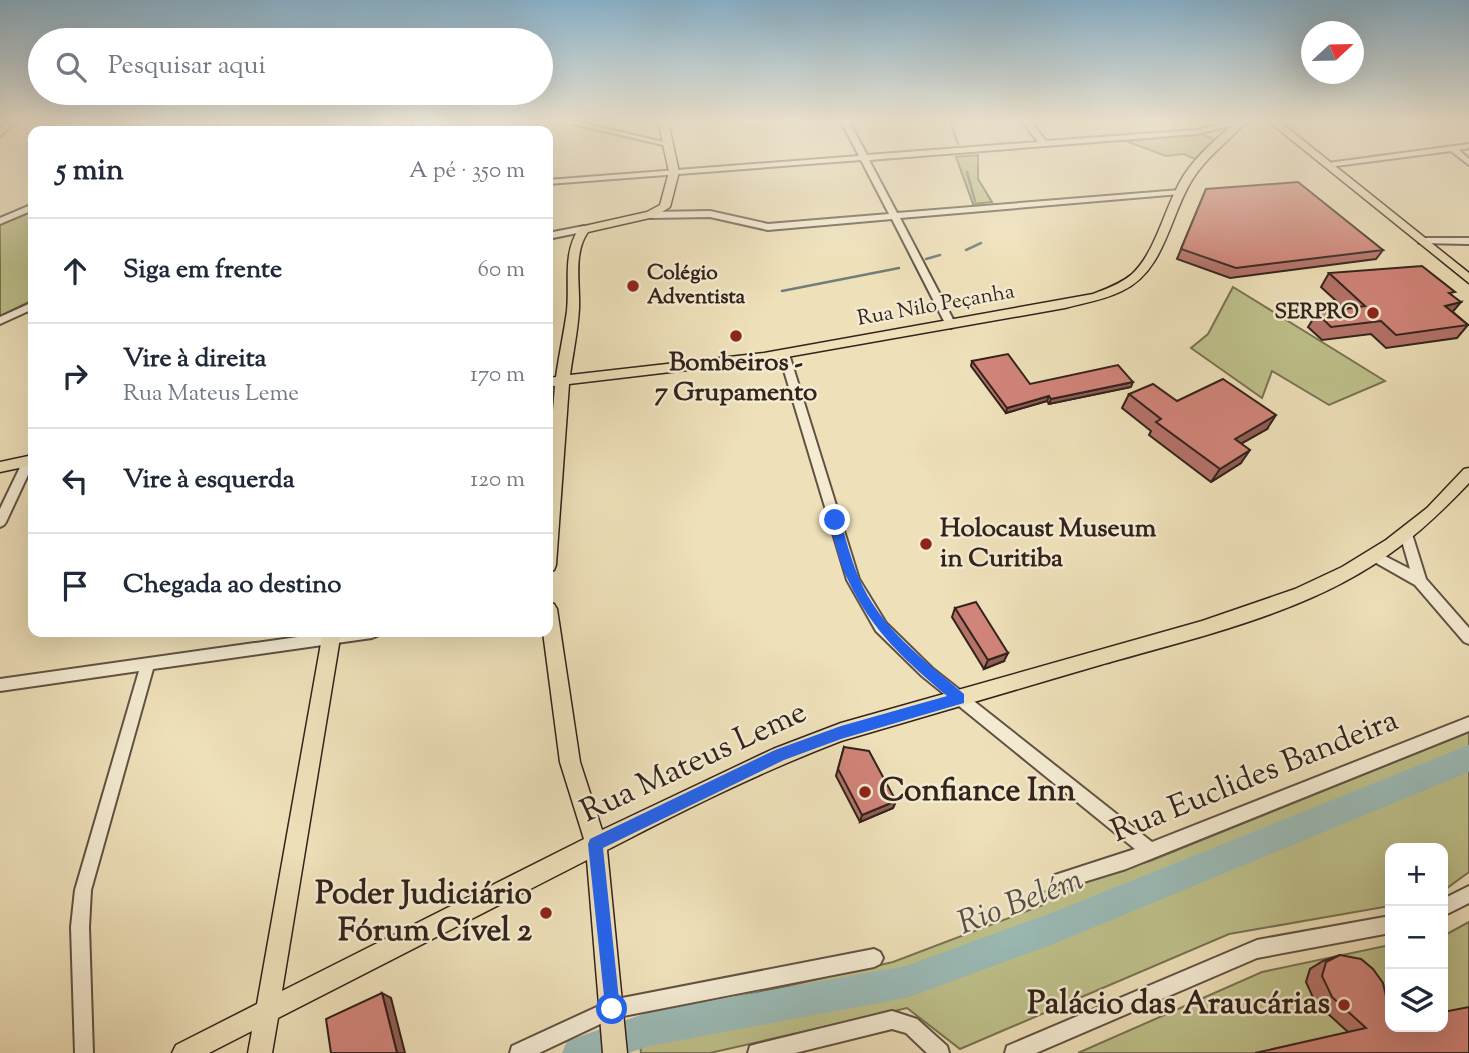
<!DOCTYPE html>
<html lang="pt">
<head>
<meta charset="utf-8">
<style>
	body { margin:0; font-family:"Sorts Mill Goudy",serif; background:#f6f6f7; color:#1f2937 }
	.controls { position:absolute; right:21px; bottom:21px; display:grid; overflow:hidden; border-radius:14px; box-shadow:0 7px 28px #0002 }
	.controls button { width:63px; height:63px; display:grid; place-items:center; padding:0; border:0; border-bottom:2px solid #e0e1e3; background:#fff; color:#1f2937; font:35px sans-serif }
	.compass { position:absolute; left:1301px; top:21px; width:63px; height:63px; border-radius:50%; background:#fff; box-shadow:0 7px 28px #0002; rotate:68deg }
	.stop { position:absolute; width:21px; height:21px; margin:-16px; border:5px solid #2563eb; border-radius:50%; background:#fff }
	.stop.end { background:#2563eb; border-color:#fff; box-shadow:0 2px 7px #0008 }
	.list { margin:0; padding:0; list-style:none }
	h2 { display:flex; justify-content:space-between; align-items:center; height:91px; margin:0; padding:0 28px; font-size:30px }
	h2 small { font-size:23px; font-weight:400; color:#747a83 }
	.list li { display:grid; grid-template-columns:46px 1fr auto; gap:21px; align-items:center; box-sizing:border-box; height:105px; padding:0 28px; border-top:2px solid #e0e1e3 }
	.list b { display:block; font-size:26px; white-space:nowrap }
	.list p { margin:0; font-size:23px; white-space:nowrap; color:#747a83 }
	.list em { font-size:23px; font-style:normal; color:#747a83 }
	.icon { flex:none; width:38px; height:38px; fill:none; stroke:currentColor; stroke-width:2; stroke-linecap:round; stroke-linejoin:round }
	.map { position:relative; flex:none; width:1469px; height:1053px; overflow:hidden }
	.search { position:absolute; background:#fff; box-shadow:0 7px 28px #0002; left:28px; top:28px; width:525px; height:77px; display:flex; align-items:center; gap:18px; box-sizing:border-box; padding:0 24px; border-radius:38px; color:#747a83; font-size:26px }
	.panel { position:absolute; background:#fff; box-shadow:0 7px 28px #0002; left:28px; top:126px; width:525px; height:511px; border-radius:14px }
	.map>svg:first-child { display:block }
	.green { fill:#bec18b; stroke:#787254; stroke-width:2 }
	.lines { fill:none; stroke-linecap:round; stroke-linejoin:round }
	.stream { stroke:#717e79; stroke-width:2.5 }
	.river { fill:#9bbbb7; fill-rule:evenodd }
	.minor-casing { stroke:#615243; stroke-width:4 }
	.major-casing { stroke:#32231c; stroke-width:3 }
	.minor { fill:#f4ebd2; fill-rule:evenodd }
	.major { fill:#eee0b9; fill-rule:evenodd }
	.wall { fill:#b47269; stroke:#32231c; stroke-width:2 }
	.shaded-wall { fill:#925c55; stroke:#32231c; stroke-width:2 }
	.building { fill:#d1847a; stroke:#32231c; stroke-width:2 }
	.route { fill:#2563eb }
	.poi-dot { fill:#8f2418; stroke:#f4ebd2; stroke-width:2.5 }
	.labels { text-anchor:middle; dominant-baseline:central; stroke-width:5; stroke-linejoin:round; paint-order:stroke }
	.far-poi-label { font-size:21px; font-weight:bold; fill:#32231c; stroke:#f4ebd2; text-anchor:start }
	.far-street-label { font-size:21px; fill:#32231c; stroke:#f4ebd2 }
	.poi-label { font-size:26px; font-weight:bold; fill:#32231c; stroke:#f4ebd2 }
	.near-street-label { font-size:32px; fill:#32231c; stroke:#f4ebd2 }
	.near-poi-label { font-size:32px; font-weight:bold; fill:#32231c; stroke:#f4ebd2; text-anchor:end }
	.near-water-label { font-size:33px; font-style:italic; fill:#52514a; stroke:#f4ebd2 }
</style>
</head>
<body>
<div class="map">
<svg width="1469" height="1053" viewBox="0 0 1469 1053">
	<rect width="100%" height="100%" fill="#eee0b9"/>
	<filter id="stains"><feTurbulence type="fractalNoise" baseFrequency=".00286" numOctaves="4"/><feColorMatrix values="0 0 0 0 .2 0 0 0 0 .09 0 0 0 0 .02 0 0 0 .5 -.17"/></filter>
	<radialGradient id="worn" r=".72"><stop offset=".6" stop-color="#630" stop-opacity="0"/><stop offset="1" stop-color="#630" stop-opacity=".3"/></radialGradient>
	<g class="green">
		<path d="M1200,134L1214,139L1195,159L1184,154L1166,156L1126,141Z"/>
		<path d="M978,155V179L992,202L973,204L956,157Z"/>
		<path d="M33,211V300L0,316V225Z"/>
		<path d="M1233,287L1238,290L1385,381L1329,405L1272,371L1262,398L1191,348L1208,334Z"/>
		<path d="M1469,732V872L1443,891V848H1390V906L1229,934L960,1049L907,1008L710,1053H641L637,1020L893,962L1043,905L1040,893L1150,861Z"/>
		<path d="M1469,922V1053H1078L1262,972L1390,945V1027H1443V936Z"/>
	</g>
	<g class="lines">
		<g class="stream">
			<path d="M950,121L958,144"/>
			<path d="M967,172L975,201"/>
			<path d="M966,250L981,243"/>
			<path d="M926,259L940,255"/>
			<path d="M782,291L899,268"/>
		</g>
		<path class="river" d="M1469,745V772L1051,945L906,998L649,1046L629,1053H562L567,1041L649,1012L906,966L1051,913Z"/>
		<defs>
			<g id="minor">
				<path d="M7,121H15L0,136V129Z"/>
				<path d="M227,121H238L216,131H206Z"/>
				<path d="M263,121H271L266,131H258Z"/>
				<path d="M371,121H379L371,131H363Z"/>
				<path d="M560,121H574L672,144L668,146Z"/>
				<path d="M841,121H849L867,155L1038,142L1022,121H1030L1046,141L1197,130L1235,121L1245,122L1197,134L869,160L897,213L1180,190L1184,192L1180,194L900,218L956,325L951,328L946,325L892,219L768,230L710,217L650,218L646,215L650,212L710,211L768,224L889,214L861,160L548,184V180L859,156Z"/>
				<path d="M1469,144V148L1459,150L1469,159V165L1451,151L1328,167L1324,165L1328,163Z"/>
				<path d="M33,204V210L0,224V218Z"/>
				<path d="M584,226L588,229L587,231L548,239V233Z"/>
				<path d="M1422,238H1469V244L1419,243V239Z"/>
				<path d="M33,302V309L0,324V317Z"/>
				<path d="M784,351L789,354L859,579L886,623L932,668L1152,842L1469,717V731L1126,869L1061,889L1055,887L1053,881L1055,875L1135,849L922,676L876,631L847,580L779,354Z"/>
				<path d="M29,457L33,458V464L6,522L4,525L0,527V509L23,461Z"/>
				<path d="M1406,529L1410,531L1412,534L1426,579L1469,628V644L1464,642L1415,585L1371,560L1369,556L1371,552L1375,551L1410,569L1400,534L1402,531Z"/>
				<path d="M333,632H379L377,636L372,638L153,669L91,890L89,927L93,1053H75L71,927L75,890L139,671L0,691V679Z"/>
				<path d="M1469,886V903L1443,916V899Z"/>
				<path d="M1390,916V933L1257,958L1036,1053H1005L1007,1046L1257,940Z"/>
				<path d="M874,949L880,952L883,958L880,964L874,967L613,1018L539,1053H510L512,1046L612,1000Z"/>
				<path d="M892,1011L917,1019L947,1046L949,1053H927L906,1033L892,1029L795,1053H748L750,1046L757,1044Z"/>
			</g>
			<g id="major">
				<path d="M413,121H423L422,131H412Z"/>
				<path d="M658,121H668L679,172L670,207L654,217L588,232C573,253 580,283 579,308C578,330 573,353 570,375L764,353L1093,294C1106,289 1120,284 1131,275C1157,252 1165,204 1184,175C1198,154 1218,138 1236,121H1247C1229,141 1206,157 1192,180C1169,217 1165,271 1122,291C1104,300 1084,303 1065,308L764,361L569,384L556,565L554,570L548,572V471L555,386H548V378L556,377C559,355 564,333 567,311C570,281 562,253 580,227L647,212L660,205L669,172Z"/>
				<path d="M1268,121H1279L1469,273V283Z"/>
				<path d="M33,455V465L0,472V462Z"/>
				<path d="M1469,468V483C1447,506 1425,528 1399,547C1314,612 1201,636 1100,665C1014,690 928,716 841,741C760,772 684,810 607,850L627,1053H603L587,860L278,1018L272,1053H248L252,1031L209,1053H172L176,1045L257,1004L323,632H341L282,991L584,839L560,762L543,632H548V602L554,604L557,609L580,762L602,830L773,749L841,723L1202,621L1295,589L1342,567L1386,540L1427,508L1464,469Z"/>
			</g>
		</defs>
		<use href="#minor" class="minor-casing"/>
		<use href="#major" class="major-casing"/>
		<use href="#minor" class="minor"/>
		<use href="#major" class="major"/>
	</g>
	<g class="wall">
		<path d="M1206,189L1383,250L1376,259L1230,278L1177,259Z"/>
		<path d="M1329,273L1452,295L1453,312L1468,325L1457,338L1386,348L1371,334L1322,340L1308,327L1317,313L1345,309L1321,287Z"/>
		<path d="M972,361L1030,384L1131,387L1049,404L1047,401L1006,413L971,366Z"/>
		<path d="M1129,394L1177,401L1267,429L1241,444V463L1211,482L1149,435L1151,431L1122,408Z"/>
		<path d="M955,608L1004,661L984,669L952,617Z"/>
		<path d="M844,747L896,801L893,808L860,822L836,776Z"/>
		<path d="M1340,955L1390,1027L1348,1032L1315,1002L1306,982L1310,969L1323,961Z"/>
	</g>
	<g class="shaded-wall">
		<path d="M1461,302L1450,315L1445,306Z"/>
		<path d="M1133,382L1131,387L1049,404L1051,399Z"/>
		<path d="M1049,396L1047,401L1006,413L1007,408Z"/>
		<path d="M1276,415L1267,429L1226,452L1235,439Z"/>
		<path d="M1250,450L1241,463L1211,482L1220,469Z"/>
		<path d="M1008,653L1004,661L984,669L988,660Z"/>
		<path d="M896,801L893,808L860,822L862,815Z"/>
		<path d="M382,993L391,998L405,1053H397Z"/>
	</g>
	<g class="building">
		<path d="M1298,182L1383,250L1236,268L1181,249L1206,189Z"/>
		<path d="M1422,266L1455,292L1449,293L1461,302L1445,306L1468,325L1396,335L1381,321L1331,327L1317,313L1365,306L1329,273Z"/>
		<path d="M1008,354L1030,384L1118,365L1133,382L1051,399L1049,396L1007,408L972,361Z"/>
		<path d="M1223,379L1276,415L1235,439L1250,450L1220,469L1156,422L1161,419L1129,394L1153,384L1177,401Z"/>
		<path d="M976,602L1008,653L988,660L955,608Z"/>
		<path d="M844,747L869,751L896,801L862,815L838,769Z"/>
		<path d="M1340,955L1361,959L1373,969L1383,983L1390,1014V1027H1443V1012L1469,1007V1053H1255L1366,1028L1332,997L1322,976L1326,962Z"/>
		<path d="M382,993L397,1053H331L326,1019Z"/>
	</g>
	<linearGradient id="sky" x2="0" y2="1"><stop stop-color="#89b7d4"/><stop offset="0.45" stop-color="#f7f1e0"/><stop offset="1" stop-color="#f7f1e0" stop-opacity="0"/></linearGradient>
	<rect width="1469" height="269" fill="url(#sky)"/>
	<path class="route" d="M835,516L840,520C846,539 851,560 859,578C880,628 924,660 964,694V703L841,739L784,760L603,848L620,1009L618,1015L612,1017L606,1015L588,844L590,839L775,750L841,726L947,696C907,662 872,631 849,582C839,564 835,541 829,520Z"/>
	<g class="poi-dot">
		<circle cx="633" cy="286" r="7"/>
		<circle cx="1373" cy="313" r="7"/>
		<circle cx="736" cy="336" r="7"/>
		<circle cx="926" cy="544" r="7"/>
		<circle cx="865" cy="792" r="7"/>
		<circle cx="546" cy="913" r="7"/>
		<circle cx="1344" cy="1005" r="7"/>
	</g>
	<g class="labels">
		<g class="far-poi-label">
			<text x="647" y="274">Colégio<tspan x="647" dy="24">Adventista</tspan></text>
			<text x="1359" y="313" text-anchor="end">SERPRO</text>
		</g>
		<g class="far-street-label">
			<text transform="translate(936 306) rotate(-10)">Rua Nilo Peçanha</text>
		</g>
		<g class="poi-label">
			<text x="736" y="363">Bombeiros -<tspan x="736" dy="30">7 Grupamento</tspan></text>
			<text x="940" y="529" text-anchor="start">Holocaust Museum<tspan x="940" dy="30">in Curitiba</tspan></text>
		</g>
		<g class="near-street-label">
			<text transform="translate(694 763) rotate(-25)">Rua Mateus Leme</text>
			<text transform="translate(1255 777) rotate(-22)">Rua Euclides Bandeira</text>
		</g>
		<g class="near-poi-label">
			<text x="879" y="792" text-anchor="start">Confiance Inn</text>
			<text x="532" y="895">Poder Judiciário<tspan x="532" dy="37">Fórum Cível 2</tspan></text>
			<text x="1330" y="1005">Palácio das Araucárias</text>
		</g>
		<g class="near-water-label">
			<text transform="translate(1021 903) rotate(-21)">Rio Belém</text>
		</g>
	</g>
	<rect width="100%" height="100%" filter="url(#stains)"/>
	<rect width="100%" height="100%" fill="url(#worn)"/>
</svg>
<div class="controls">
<button>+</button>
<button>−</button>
<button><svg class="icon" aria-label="layers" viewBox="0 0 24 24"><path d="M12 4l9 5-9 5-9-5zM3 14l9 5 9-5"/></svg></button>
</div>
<svg class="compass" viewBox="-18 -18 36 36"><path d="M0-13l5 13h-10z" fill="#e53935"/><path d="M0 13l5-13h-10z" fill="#747a83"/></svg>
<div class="stop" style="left:612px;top:1009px"></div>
<div class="stop end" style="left:835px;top:520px"></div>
<div class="search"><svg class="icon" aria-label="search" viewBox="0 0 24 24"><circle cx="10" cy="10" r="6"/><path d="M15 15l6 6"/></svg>Pesquisar aqui</div>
<section class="panel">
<h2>5 min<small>A pé · 350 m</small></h2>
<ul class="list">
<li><svg class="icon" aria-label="ahead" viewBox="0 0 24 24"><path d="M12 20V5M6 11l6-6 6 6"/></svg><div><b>Siga em frente</b></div><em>60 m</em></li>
<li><svg class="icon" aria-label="right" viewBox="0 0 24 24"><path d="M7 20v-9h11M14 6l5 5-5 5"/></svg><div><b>Vire à direita</b><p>Rua Mateus Leme</p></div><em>170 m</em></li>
<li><svg class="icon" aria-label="left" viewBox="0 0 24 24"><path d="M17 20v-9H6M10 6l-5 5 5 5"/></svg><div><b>Vire à esquerda</b></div><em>120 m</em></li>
<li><svg class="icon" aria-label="arrive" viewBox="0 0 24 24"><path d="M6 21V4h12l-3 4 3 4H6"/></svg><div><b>Chegada ao destino</b></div></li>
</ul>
</section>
</div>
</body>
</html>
